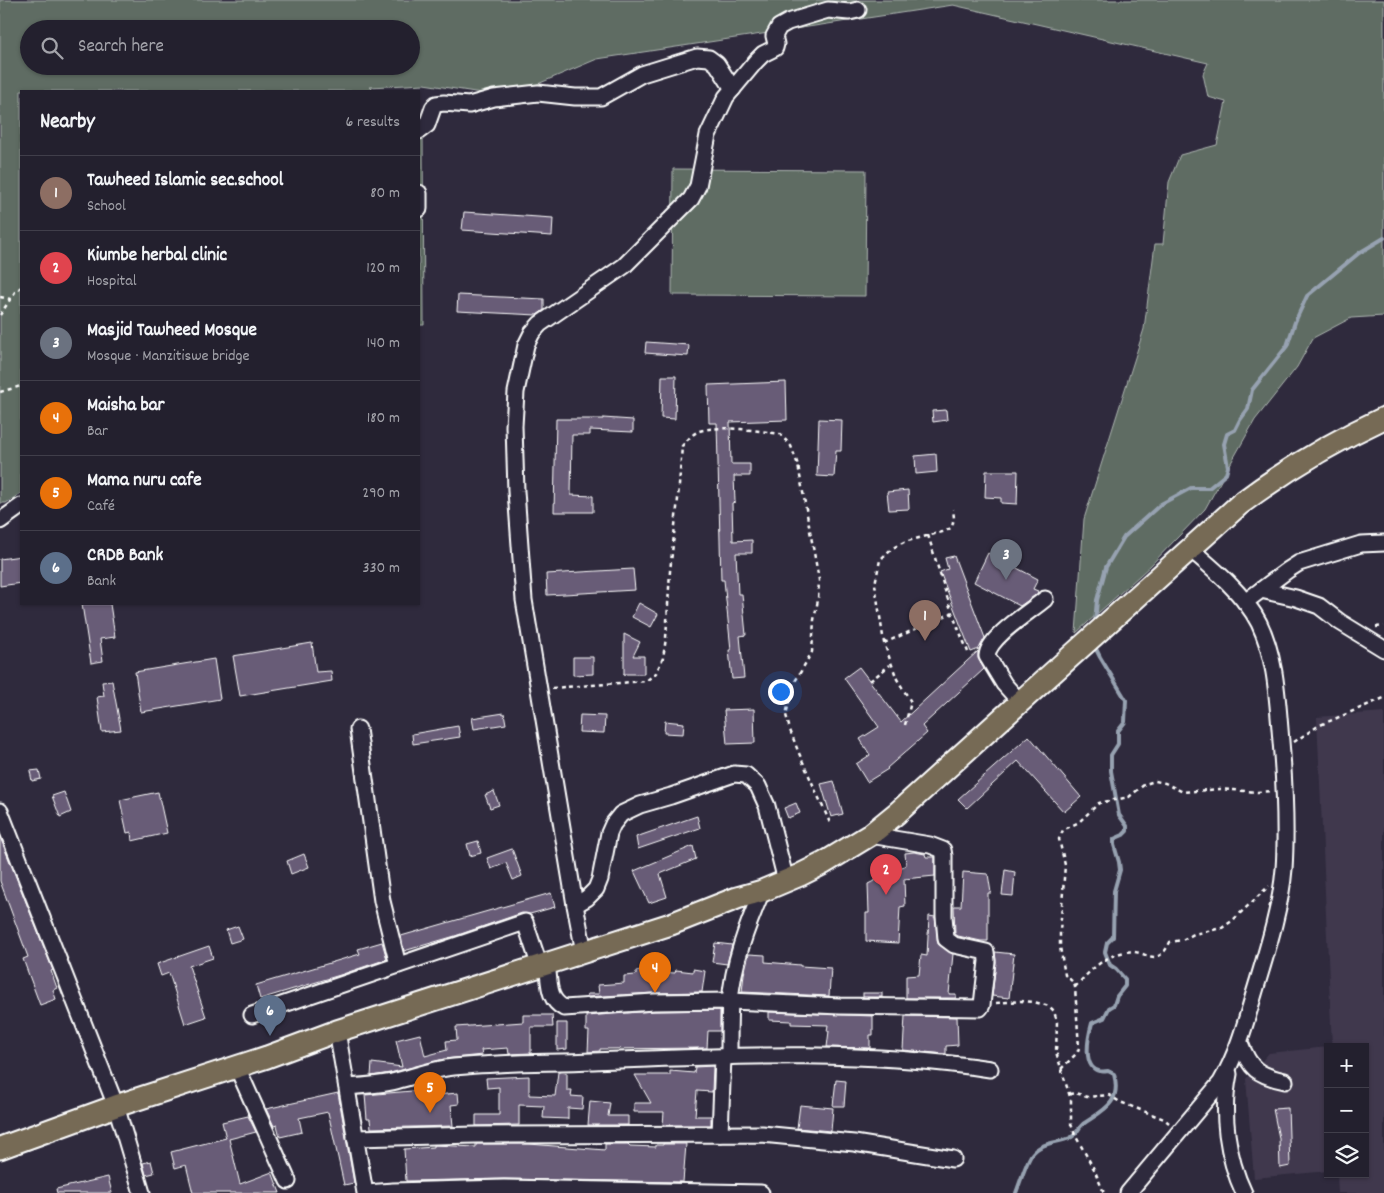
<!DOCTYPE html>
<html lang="en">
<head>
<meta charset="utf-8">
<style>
	body { margin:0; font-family:Dekko,sans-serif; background:#2b2836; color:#f1f3f6 }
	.controls { position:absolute; right:15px; bottom:15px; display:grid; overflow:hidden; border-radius:0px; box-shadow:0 1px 4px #0004 }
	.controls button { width:45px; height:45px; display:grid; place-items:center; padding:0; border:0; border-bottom:1px solid #403e4a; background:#23202e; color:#f1f3f6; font:25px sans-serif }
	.you { position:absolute; left:780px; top:691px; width:18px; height:18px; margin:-12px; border:4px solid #fff; border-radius:50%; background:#1a73e8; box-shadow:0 0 0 8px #1a73e833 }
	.badge { display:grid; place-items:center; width:32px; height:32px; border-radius:50%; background:#8c9099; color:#fff; font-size:16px; font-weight:700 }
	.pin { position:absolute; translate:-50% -41px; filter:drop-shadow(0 1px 2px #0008) }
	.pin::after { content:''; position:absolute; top:26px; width:18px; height:15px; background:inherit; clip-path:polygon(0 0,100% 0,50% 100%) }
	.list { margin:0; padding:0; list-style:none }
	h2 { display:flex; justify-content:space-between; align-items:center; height:65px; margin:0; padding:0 20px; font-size:21px }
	h2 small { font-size:16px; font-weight:400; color:#a3a3aa }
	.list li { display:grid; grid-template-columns:32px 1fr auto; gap:15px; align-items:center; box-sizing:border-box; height:75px; padding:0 20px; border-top:1px solid #403e4a }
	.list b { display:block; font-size:19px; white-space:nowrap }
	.list p { margin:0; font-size:16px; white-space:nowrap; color:#a3a3aa }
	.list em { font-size:16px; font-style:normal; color:#a3a3aa }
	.icon { flex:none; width:28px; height:28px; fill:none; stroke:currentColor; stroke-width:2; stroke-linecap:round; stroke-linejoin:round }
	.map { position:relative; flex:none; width:1384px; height:1193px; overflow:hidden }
	.search { position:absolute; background:#23202e; box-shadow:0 1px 4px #0004; left:20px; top:20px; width:400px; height:55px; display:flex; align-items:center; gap:12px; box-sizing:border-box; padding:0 18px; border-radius:28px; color:#a3a3aa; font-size:19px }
	.panel { position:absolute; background:#23202e; box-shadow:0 1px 4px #0004; left:20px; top:90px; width:400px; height:515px; border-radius:0px }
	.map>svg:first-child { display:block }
	.built { fill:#40394e }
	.green { fill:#5e6c63; stroke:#aeb6b1; fill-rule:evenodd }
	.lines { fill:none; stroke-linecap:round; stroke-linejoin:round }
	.stream { stroke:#97a2b1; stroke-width:4 }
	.building { fill:#685b77; stroke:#fff }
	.minor-casing { stroke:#fff; stroke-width:19 }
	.highway-casing { stroke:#fff; stroke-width:25 }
	.path { stroke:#fff; stroke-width:2.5; stroke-dasharray:4 4; stroke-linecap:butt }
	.minor { stroke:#2f2a3d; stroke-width:15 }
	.highway { stroke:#766a55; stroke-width:21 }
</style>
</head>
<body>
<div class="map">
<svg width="1384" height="1193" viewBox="0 0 1384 1193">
	<rect width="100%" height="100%" fill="#2f2a3d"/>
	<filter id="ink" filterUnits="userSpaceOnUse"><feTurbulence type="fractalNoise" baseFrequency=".02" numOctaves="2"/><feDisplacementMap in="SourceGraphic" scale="10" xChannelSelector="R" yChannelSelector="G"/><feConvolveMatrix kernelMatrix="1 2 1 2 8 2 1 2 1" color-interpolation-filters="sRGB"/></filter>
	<g filter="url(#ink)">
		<g class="built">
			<path d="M1384,712V1193H1338L1337,1174H1365V1047H1328L1332,1046L1317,717Z"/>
			<path d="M1328,1047V1171L1254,1178L1246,1079L1269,1053Z"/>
		</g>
		<g class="green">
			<path d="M0,0H1384V316L1351,318L1313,338L1297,367L1255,420L1205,509L1150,566L1076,633L1084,519L1144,329L1155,244H1163L1169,182L1180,155L1217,145L1226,102L1208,97L1203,74L1208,63L953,5L597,59L507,97L424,84L370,87L374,91H21V493L6,503H0ZM29,29H411V66H29Z"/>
			<path d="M419,133L423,137L424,325H419Z"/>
			<path d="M673,169L866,170L865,296L672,295Z"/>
		</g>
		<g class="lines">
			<g class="stream">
				<path d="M1095,623L1097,600L1106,567L1124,537L1161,504L1191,488H1209L1226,474L1228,467L1224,444L1227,434L1235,430L1240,420L1248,409L1252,390L1287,346L1295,322L1307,296L1359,253L1384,238"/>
				<path d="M1016,1193C1020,1183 1026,1162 1032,1154C1041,1142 1058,1143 1070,1138C1077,1135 1078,1128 1083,1124C1103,1110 1122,1104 1114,1074L1108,1071C1081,1076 1087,1041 1092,1023L1104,1018L1109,1008L1114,1005L1117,996L1125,986V979L1116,969L1110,965L1105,952L1107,943L1113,937L1114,891L1120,870L1119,862L1114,845V839L1123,835L1127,831V826L1119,815L1111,771V755L1118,744V731L1125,722L1126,700L1100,657L1094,645"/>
			</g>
		</g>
		<g class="building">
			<path d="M464,212L553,218L552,236L462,230Z"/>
			<path d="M458,295L544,299V310L537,315L457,311Z"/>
			<path d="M646,342L689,345L688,356L645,353Z"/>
			<path d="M662,376H676L675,419L661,418Z"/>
			<path d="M786,382L787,420L730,422L731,464H750V476H734L735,502L732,503L733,541L752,540V553H736L738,594H742L746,635L740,636L744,678L732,679L729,650H731L724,580H721L717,423H709L708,385Z"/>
			<path d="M946,410L947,420L933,422L932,411Z"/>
			<path d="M603,418L633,420V432L590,430V435H572L571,495L593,496V512H554L556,419H603Z"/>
			<path d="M819,419L842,420L841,451H836L834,477L817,476Z"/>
			<path d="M936,454L937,472L916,474L915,456Z"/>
			<path d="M986,471H1018L1017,504L1001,503V498L985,497Z"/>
			<path d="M908,490L909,509L889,510L887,492Z"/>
			<path d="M988,553L1038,579L1033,589L1038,591L1037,594L1020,606L974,582Z"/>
			<path d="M21,556V583L0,586V559Z"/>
			<path d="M954,556L985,638L979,649L971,652L940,572L948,569L945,558Z"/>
			<path d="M633,569L635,590L547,595L546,574Z"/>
			<path d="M639,603L658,614L651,627L632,617Z"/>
			<path d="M82,604H110L115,637L100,639L103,661L91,663Z"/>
			<path d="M624,634L640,642L633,656H644V674H624V676Z"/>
			<path d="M312,643L316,672L331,671L332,681L240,696L233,656Z"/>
			<path d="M978,651V658L984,669L922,726L927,733L887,768L888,769L867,782L856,764L870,755L860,739L879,727L844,678L859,667L901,722Z"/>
			<path d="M573,657H593V674L573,675Z"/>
			<path d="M214,659L220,699L141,712L135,672Z"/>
			<path d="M112,681L121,730L102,732L97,697L104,696L102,682Z"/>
			<path d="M754,709L755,743L727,744L724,710Z"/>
			<path d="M504,713L506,724L474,729L472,718Z"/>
			<path d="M580,715L605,716L604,733L579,732Z"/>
			<path d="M665,721L684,723L683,734L664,733Z"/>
			<path d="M458,726L460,737L413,744L412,734Z"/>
			<path d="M1029,736L1081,797L1064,812L1018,761L967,808L958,799Z"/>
			<path d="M39,770L41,779L32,781L30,771Z"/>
			<path d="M834,781L843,814L831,817L821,784Z"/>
			<path d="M494,791L499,805L490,808L485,795Z"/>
			<path d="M64,792L71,812L60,817L52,796Z"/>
			<path d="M158,792L167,833L132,841L131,832L127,833L120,800Z"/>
			<path d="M796,803L800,813L788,818L784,808Z"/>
			<path d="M697,816L700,828L638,849L636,837Z"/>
			<path d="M0,837L53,970L51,971L57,988L53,990L56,999L40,1005L23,959L28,957L0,881Z"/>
			<path d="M478,841L481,853L470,856L467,844Z"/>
			<path d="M693,846L696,859L660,874L667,897L649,903L634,871Z"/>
			<path d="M512,849L522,876L513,880L506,863L491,869L487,858Z"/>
			<path d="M914,852L925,854L926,857H935V876L904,879L905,906L900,907L898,943L866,941V913H869L868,884L906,865L905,853Z"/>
			<path d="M304,854L309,867L291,874L287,861Z"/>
			<path d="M1005,870L1015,872L1013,896L1002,895Z"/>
			<path d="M963,872L988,874L991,893H988V941H981L958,936L955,934L954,906H961Z"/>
			<path d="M551,893L555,907L530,914L522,913L455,936L404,951L401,936Z"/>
			<path d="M929,916L935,917L938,944L953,954L949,994H956V998H906V976L919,975L921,955L927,956Z"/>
			<path d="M238,926L243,939L230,943L226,930Z"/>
			<path d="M382,942L387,959L340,975L260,999L256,985L360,954L358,949Z"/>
			<path d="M715,943L732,945L727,964L712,962Z"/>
			<path d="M209,946L213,958L189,966L206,1017L185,1024L169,973L161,976L157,964Z"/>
			<path d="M995,952L1014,954L1009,998L992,996L996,962Z"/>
			<path d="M749,954L765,955V962L800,965V966L831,968L829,996L742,992L744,974Z"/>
			<path d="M693,969L705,971L702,992L653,993L587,997V994H599L598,985L624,983V976L636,975V971L675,973L676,970L693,972Z"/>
			<rect x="863" y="993" width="19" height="4"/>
			<path d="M720,1010V1031H708L707,1048L600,1049V1051L588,1052L589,1031H586V1016L654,1011Z"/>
			<path d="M769,1012L873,1016V1035H870V1048L827,1047L829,1031H827L828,1025L791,1024V1021L769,1020Z"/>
			<path d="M523,1015H552L553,1027H531V1053L509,1054L508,1048L481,1050L482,1055L444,1059L390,1073L371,1076L372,1063L402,1067L396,1040L420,1034L425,1056L447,1050L446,1041L457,1040L456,1027L523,1022Z"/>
			<path d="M905,1016L957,1017L958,1045L946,1046V1054L903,1050Z"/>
			<path d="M557,1023H567V1049L557,1050Z"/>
			<path d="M713,1066L712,1092L697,1091L695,1116H711V1125H663L664,1112H634V1103H651L635,1075H670V1071L694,1073L695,1067Z"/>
			<path d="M558,1072L567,1073V1090H572L571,1096L583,1097L582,1109L568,1108V1119L543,1118L544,1106L519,1105V1125L476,1126V1115H499V1087L487,1088L486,1078L529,1076V1095L555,1096Z"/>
			<path d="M836,1080L846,1081L844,1106H833Z"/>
			<path d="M424,1090L425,1096L458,1093L459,1104L451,1105L453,1126L371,1128L370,1119H367L365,1095Z"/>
			<path d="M338,1093L354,1183L344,1185L328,1112L299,1118L302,1132L280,1137L277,1125L274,1126L266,1109Z"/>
			<path d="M590,1101L610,1103L608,1116H628V1125H588Z"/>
			<path d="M800,1105L833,1108L831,1131L797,1128Z"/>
			<path d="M1288,1108L1290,1166L1280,1168L1279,1138L1273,1109Z"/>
			<path d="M248,1116L256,1132L229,1139L240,1184L272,1172L280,1193H193L186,1165L175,1168L171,1152L226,1138L222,1122Z"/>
			<path d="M476,1144H529L605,1150V1144H628L630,1146L656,1147V1145H663V1144H686L683,1182L504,1179L406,1181L404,1149L434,1147V1145L476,1147Z"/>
			<path d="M151,1161L154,1173L146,1175L143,1163Z"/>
			<path d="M108,1177L112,1193H57L56,1189Z"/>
		</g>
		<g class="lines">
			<defs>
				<g id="minor">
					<path d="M419,131L427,125L433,108L436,104L444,103L469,105L494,98L538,93L575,97H601L642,74L697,57L709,58L717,64L733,89"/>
					<path d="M419,193V209"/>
					<path d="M0,521L21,506"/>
					<path d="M1261,590L1296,598L1319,606L1340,622L1384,649"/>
					<path d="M1245,602L1288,570L1299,563L1361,544L1384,543"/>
					<path d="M1020,702L1004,684L987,656C988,637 1031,611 1045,599"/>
					<path d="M358,729L382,901L398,965"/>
					<path d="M0,811L116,1106L142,1193"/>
					<path d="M575,905L587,898L596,889L600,879L609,833L613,824L621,814L640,805L671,796L734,774L746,775L758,786L767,806L786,881"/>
					<path d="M584,952L575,905L524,600L516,491L514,426L516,392L526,345L532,333L540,324L624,266L691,199L698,186L708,135L726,97L756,61L763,54L775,48L776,44L774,36L779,27L788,22L828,10L849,12L858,10"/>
					<path d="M547,964C550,982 547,999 564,1008L654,1002L730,1001L840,1006L980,1008L982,1005L987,961L986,952L954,945L946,939L944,916V856L943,850L930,845L870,835"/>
					<path d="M252,1015L525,922L540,967"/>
					<path d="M337,1031L365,1193"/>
					<path d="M1240,1043C1250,1069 1257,1075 1285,1081"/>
					<path d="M729,1057C729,1039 729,1020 730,1002C733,963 747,926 762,891"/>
					<path d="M237,1067L288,1181"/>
					<path d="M1229,1074C1221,1113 1227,1157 1244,1193"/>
					<path d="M347,1087C361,1086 377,1085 392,1082C413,1077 432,1069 454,1067C500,1062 547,1063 594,1061C725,1056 860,1049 990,1069"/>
					<path d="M720,1134L723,1057"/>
					<path d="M355,1138L476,1135L762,1134L854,1143L953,1159"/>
					<path d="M367,1193L393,1191L504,1188L761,1193"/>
					<path d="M1128,1193L1221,1082C1237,1054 1245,1025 1254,994C1265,957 1281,908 1284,869C1287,823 1284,775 1280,729C1277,693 1275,656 1259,623C1245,595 1213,568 1189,548"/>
				</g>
				<path id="highway" d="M0,1148L116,1106L267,1057L337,1031L671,924L737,898L762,891L800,875L824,863L870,835L897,813L1240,504C1287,469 1330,443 1384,418"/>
			</defs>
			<use href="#minor" class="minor-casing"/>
			<use href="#highway" class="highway-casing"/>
			<g class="path">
				<path d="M0,297L10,299"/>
				<path d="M0,315L15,292L21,287"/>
				<path d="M0,392L21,386"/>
				<path d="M928,535L952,613L968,652"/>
				<path d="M1376,627L1384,626"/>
				<path d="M884,643L952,613"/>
				<path d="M870,681L890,665"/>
				<path d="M552,688L646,681L656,673L663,658L666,638L670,571L678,499L682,446C686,442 691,435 697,432C714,424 761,431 780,434L791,446L798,465L819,580L818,600L814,620L812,652L793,685L786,715L790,730L798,751L830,823"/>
				<path d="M905,725L911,702L897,679L884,643L875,584L880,560L891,549L904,542L946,531L952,527L954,518L953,509"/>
				<path d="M1294,742L1318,726L1384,698"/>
				<path d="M1075,987C1089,972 1103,956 1125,952C1146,948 1156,971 1170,942L1182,940L1194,934L1222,928L1232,921L1269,886"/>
				<path d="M996,1003L1021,1001L1034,1002L1049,1006L1054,1011L1057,1022L1056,1052L1071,1100V1124L1075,1135L1094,1169L1104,1193"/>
				<path d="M1061,1069L1077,1053L1079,1048L1075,987L1074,983L1065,975L1060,947V931L1065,865L1059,839L1063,830L1079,822L1099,803L1129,797L1145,784L1155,781L1165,783L1183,792L1220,789L1257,792L1271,791"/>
				<path d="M1069,1094L1076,1093L1087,1097L1109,1095L1120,1102L1164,1119L1169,1123"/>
			</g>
			<use href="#minor" class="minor"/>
			<use href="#highway" class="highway"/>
		</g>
	</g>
</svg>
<div class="controls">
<button>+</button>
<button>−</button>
<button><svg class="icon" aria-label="layers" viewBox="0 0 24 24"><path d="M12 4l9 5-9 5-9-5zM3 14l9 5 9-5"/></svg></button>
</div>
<div class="you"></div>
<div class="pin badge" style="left:925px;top:641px;background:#8d6e63">1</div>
<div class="pin badge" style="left:886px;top:895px;background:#e0444e">2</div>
<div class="pin badge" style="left:1006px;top:580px;background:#6b7280">3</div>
<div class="pin badge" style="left:655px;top:993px;background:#e8710a">4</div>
<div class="pin badge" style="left:430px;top:1113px;background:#e8710a">5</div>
<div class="pin badge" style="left:270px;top:1036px;background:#5c6f8a">6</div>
<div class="search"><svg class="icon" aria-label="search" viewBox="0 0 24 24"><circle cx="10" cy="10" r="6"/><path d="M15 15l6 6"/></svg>Search here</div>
<section class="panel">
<h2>Nearby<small>6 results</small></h2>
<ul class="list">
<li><span class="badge" style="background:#8d6e63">1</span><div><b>Tawheed Islamic sec.school</b><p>School</p></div><em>80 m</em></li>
<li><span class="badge" style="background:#e0444e">2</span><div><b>Kiumbe herbal clinic</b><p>Hospital</p></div><em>120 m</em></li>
<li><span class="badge" style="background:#6b7280">3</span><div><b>Masjid Tawheed Mosque</b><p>Mosque · Manzitiswe bridge</p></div><em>140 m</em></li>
<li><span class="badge" style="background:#e8710a">4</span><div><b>Maisha bar</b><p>Bar</p></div><em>180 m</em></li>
<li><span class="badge" style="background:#e8710a">5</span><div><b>Mama nuru cafe</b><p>Café</p></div><em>290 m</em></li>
<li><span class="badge" style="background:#5c6f8a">6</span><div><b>CRDB Bank</b><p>Bank</p></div><em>330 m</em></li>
</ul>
</section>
</div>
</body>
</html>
